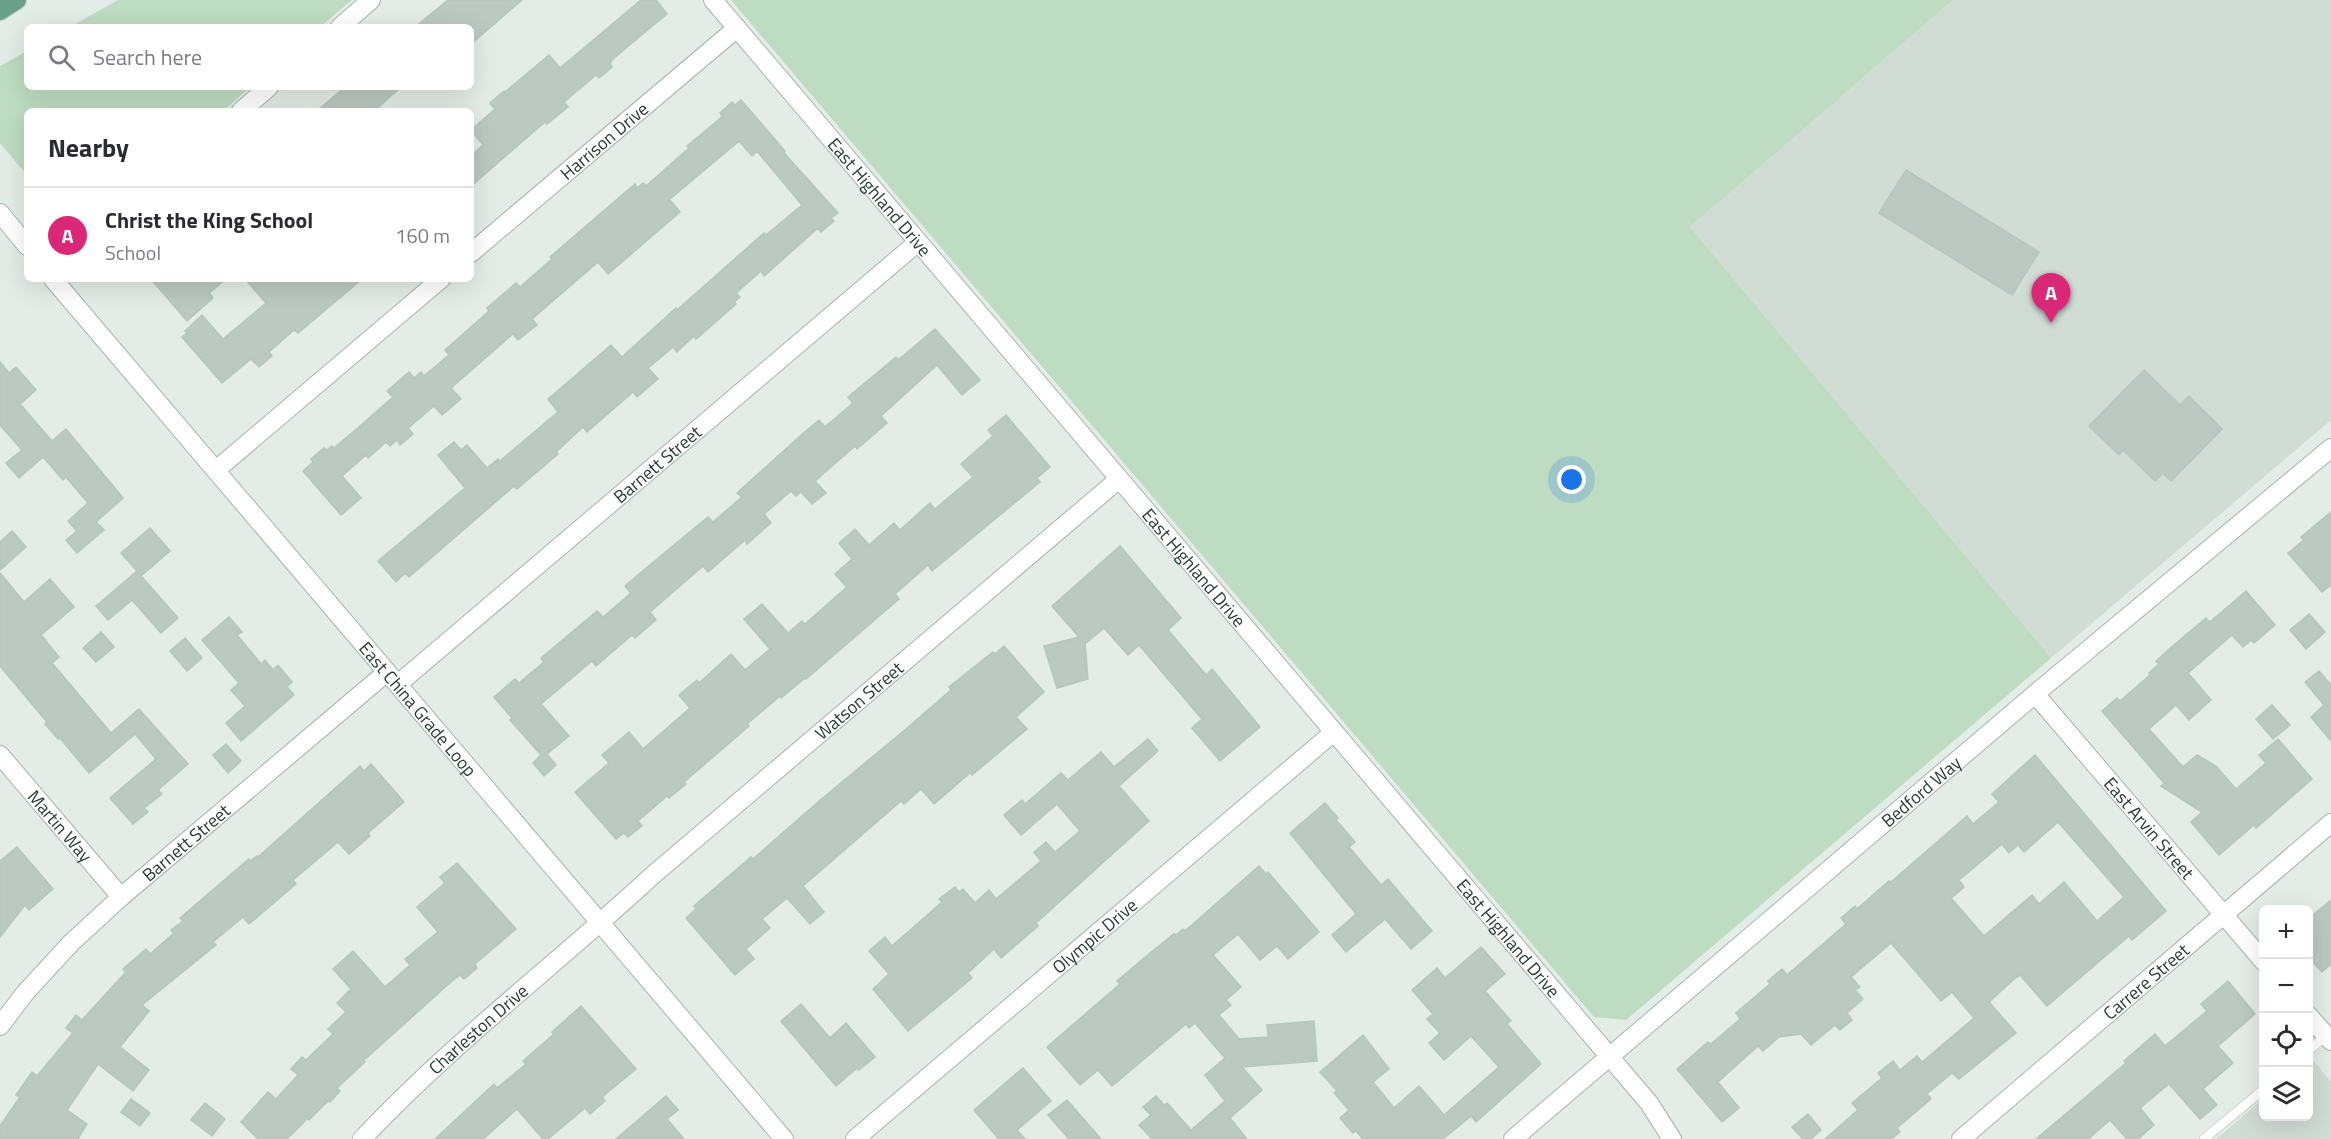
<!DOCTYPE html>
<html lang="en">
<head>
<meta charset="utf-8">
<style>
	body { margin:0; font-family:"Titillium Web",sans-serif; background:#f7f7f7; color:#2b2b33 }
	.controls { position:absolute; right:18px; bottom:18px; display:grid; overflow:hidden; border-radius:9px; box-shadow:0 6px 24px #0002 }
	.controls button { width:54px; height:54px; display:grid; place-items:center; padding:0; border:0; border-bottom:2px solid #e1e1e2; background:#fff; color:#2b2b33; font:30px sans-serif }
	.you { position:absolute; left:1572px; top:480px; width:21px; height:21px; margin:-15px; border:4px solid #fff; border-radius:50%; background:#1a73e8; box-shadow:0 0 0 9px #1a73e833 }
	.badge { display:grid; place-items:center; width:39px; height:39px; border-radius:50%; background:#db2777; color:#fff; font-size:20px; font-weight:700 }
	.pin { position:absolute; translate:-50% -50px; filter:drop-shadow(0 2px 3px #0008) }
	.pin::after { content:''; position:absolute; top:32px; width:21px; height:18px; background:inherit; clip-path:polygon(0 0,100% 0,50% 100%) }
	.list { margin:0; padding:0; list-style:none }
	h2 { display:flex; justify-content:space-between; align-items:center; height:78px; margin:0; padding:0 24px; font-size:26px }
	h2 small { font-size:20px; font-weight:400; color:#7c7c81 }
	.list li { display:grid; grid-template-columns:39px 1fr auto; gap:18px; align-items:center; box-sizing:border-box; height:96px; padding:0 24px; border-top:2px solid #e1e1e2 }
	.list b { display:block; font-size:22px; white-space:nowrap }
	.list p { margin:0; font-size:20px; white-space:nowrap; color:#7c7c81 }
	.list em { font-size:20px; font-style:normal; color:#7c7c81 }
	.icon { flex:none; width:33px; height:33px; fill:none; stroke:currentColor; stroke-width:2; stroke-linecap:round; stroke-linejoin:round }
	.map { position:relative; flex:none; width:2331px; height:1139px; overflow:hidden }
	.search { position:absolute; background:#fff; box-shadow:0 6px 24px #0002; left:24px; top:24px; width:450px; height:66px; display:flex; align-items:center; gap:15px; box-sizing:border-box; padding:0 21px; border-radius:9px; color:#7c7c81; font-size:22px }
	.panel { position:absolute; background:#fff; box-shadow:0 6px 24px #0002; left:24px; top:108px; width:450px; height:174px; border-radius:9px }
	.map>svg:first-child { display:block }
	.built { fill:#d1dcd5 }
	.green { fill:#bddcc1 }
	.building { fill:#bbc9c2; stroke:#b6c5bd; stroke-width:1.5; fill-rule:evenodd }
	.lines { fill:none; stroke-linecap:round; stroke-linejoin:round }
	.lane-casing { stroke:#a6b4ad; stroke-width:10 }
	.street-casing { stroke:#a6b4ad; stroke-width:20 }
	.secondary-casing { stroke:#a2b7ad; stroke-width:20 }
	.primary-casing { stroke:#c2c8c6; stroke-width:20 }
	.lane { stroke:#fff; stroke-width:9 }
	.street { stroke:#fff; stroke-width:18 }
	.secondary { stroke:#fff; stroke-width:18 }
	.primary { stroke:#6a9f8b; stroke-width:18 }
	.labels { text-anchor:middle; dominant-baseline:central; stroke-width:4.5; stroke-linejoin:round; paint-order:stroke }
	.street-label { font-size:18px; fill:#243c32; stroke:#f3f9f5 }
</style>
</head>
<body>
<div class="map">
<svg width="2331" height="1139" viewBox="0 0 2331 1139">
	<rect width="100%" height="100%" fill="#e3ece7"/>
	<g class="built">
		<path d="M1953,0H2331V420L2051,658L1690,227Z"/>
		<path d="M2311,1058L2331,1082V1139H2216L2263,1099L2264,1116H2308L2309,1061Z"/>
	</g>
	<g class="green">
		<path d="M118,0H352L320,27H70Z"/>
		<path d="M731,0H1953L1690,227L2051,658L1626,1020L1594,1017Z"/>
		<path d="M27,51V87H250L223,111H27V175L0,143V66Z"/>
	</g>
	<g class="building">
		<path d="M448,0H522L471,44V27H415Z"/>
		<path d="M641,0H656L667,14L614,58L610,63L612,67L599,78L596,75L564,102L568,107L547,124L545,122L471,186V156L483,145L471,130L495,109L490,103L504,91L505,92L549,55L560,68Z"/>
		<path d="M345,87H401L374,111H317Z"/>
		<path d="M741,100L785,151L784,153L838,213L831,218L834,221L821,232L818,228L764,276L761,271L736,293L740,297L734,302L736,304L696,339L694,336L677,352L673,347L648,368L658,379L637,397L633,392L587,432L583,427L556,452L558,454L517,489L514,486L409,577L405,573L396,582L378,561L465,488L438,455L454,442L461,450L467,445L487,468L498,459L500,461L558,412L548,399L611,345L622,357L676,308L677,310L764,233L766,235L802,205L757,151L752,156L739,141L671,198L669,199L680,212L608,274L598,262L532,319L537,325L518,340L513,334L451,388L461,399L442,415L434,406L408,428L413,434L400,445L397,440L390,446L386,442L368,458L366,455L342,476L361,498L341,515L303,471L313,462L311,459L324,448L327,450L332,446L334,448L360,426L393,397L387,391L409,372L414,378L421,372L424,376L449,355L445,350L489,311L487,308L516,283L520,287L552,259L550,257L635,184L637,188L643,183L646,186L689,148L687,146L722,117L720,113L732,102L735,105Z"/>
		<path d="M1906,170L2039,252L2012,295L1879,213Z"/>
		<path d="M151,279H226L209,293L213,298L187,321Z"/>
		<path d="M245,279H362L298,333L294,330L269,352L272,356L259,367L251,359L222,383L182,337L187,333L185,331L202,315L223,339L266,303Z"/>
		<path d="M935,329L980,380L962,395L937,365L881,416L887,423L857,449L855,446L815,481L826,493L812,504L801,492L796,496L791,491L764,514L771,523L747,544L745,540L708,572L703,566L650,612L656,620L635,638L632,635L596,666L592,661L541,704L569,736L547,754L556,765L544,776L533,763L541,755L510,720L512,718L494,697L515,679L519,683L544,662L541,658L597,611L603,617L631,593L625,586L651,564L708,517L713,522L742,497L737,493L799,437L819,420L825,427L853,403L848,397L896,357L898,360Z"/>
		<path d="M0,362L9,373L16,367L36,390L20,404L52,441L66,429L123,498L96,522L104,530L77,553L66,540L77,531L68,521L88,503L66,477L63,480L43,457L19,478L6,463L22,450L0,425Z"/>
		<path d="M2144,370L2180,405L2189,396L2222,429L2171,481L2163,473L2155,481L2123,450L2119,455L2089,426Z"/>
		<path d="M1006,415L1050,467L1037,478L1040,482L932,571L928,565L895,594L899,599L806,679L805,678L781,698L780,696L747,724L749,726L684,782L686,784L669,798L667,796L638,821L642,826L628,837L624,833L616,839L575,792L609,763L602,755L629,732L643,749L690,708L679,695L697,680L699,683L731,654L745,670L770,649L744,619L762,604L788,633L802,621L805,624L847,587L835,574L852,559L839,543L855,529L869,545L894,523L900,530L930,503L935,509L973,477L961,464L993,436L988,430Z"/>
		<path d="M2331,512V585L2322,592L2288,553L2304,540L2301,537Z"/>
		<path d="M150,528L170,551L141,576L178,618L161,633L132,600L108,620L96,606L137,571L121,553Z"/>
		<path d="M12,531L26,547L0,570V542Z"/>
		<path d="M1120,546L1181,618L1168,630L1206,675L1212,669L1260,727L1220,761L1192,728L1202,719L1139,645L1128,655L1104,628L1085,644L1088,679L1057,688L1044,646L1079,637L1052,606Z"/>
		<path d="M0,573L24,602L50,579L74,607L41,635L59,657L52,663L111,733L139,709L188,764L158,790L162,794L144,808L148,812L133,824L110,798L156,759L135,734L89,773L59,737L58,739L45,724L47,722L0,666Z"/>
		<path d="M2246,591L2275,625L2254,643L2251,640L2243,647L2232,635L2188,673L2211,700L2189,720L2176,705L2149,729L2183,767L2197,755L2216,766L2236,789L2266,763L2259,755L2278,739L2312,779L2256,828L2254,825L2219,855L2191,822L2202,812L2161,786L2164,783L2102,711L2117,698L2120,701L2150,675L2149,673L2159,664L2156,661L2168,650L2206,618L2210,622Z"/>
		<path d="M2309,614L2325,632L2306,649L2290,630Z"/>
		<path d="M229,617L242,632L237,635L261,664L265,660L273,670L278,665L292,682L287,687L294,695L241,741L226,723L245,706L231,690L239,683L202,640Z"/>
		<path d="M101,632L114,647L96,662L83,648Z"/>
		<path d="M185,638L202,658L187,671L170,651Z"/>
		<path d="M1004,646L1044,692L1016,717L1027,729L972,775L970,773L934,804L921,789L904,804L901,801L803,886L824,912L810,924L787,898L762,919L770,928L746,949L754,959L735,975L686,918L696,909L694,906L751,857L753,859L818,802L906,729L951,690L949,687L993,652L995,654Z"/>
		<path d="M2319,671L2331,685V741L2311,717L2324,705L2305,682Z"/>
		<path d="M2272,705L2290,725L2273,739L2256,719Z"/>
		<path d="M1148,739L1158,751L1119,786L1149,821L1036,923L1038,926L1001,958L994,949L968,973L972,978L908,1031L873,989L889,974L869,951L885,937L892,946L942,902L939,899L955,887L959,892L963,889L975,903L989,890L996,899L1041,861L1034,852L1046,842L1055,852L1080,831L1057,804L1021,835L1004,815L1022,800L1025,804L1061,773L1068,780L1101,752L1114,767Z"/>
		<path d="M226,744L241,761L228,773L213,755Z"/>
		<path d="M2035,755L2166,911L2132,940L2129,936L2047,1006L2020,975L2013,980L1989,1002L2016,1033L1959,1079L1952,1073L1927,1094L1931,1099L1897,1128L1900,1132L1891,1139H1825L1858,1110L1852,1103L1882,1078L1878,1073L1893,1061L1900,1070L1917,1056L1922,1062L1974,1018L1952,992L1941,1001L1891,943L1851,977L1860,987L1855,990L1863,999L1847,1013L1852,1020L1840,1030L1835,1025L1811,1045L1801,1034L1779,1037L1763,1051L1758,1046L1718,1082L1739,1108L1722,1122L1677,1069L1708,1042L1711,1044L1740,1019L1736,1013L1770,984L1768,981L1782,969L1787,975L1846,924L1841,918L1855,906L1857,909L1889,881L1891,882L1967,816L1973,824L1999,802L1992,794ZM2058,822L2124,897L2097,921L2064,882L2039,904L2032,895L1984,936L1951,898L1964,887L1959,880L2002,844L2009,853L2018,845L2024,852Z"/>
		<path d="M371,764L404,802L368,833L370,836L349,854L338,842L293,880L296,884L249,924L243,917L213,942L216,945L142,1005L149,1011L120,1047L149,1070L133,1091L98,1064L67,1110L87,1124L78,1139H0V1126L20,1097L16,1095L32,1072L37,1076L73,1033L66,1028L76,1015L82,1020L126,972L123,969L146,949L150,954L174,933L171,930L183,921L180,918L249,859L250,861L257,856L258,857L360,766L364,771Z"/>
		<path d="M1325,803L1338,818L1336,820L1355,842L1349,847L1381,885L1388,879L1432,931L1411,949L1385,919L1346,952L1332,935L1356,914L1290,833Z"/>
		<path d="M17,847L53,889L29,910L25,905L0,937V861Z"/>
		<path d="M457,863L516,929L475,964L477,968L464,979L460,975L452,981L363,1061L365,1062L337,1088L340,1091L330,1102L326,1099L328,1101L309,1120L308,1118L287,1139H258L241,1122L268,1092L276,1099L298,1075L291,1069L302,1057L306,1060L333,1034L328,1029L346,1012L337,1003L351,989L333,969L353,951L385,987L410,965L405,959L438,932L417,907L445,883L440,877Z"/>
		<path d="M1259,866L1266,874L1268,872L1319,932L1288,959L1277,946L1260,960L1238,934L1213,955L1241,987L1226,1000L1231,1005L1219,1015L1239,1039L1268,1037L1267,1025L1314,1021L1317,1061L1242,1067L1262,1090L1230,1118L1247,1139H1152L1139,1125L1151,1115L1143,1107L1156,1096L1164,1105L1167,1103L1191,1130L1225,1101L1205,1075L1225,1058L1195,1023L1189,1028L1186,1024L1112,1086L1098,1070L1080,1085L1047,1047L1120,984L1117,981L1144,958L1174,934L1176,935L1183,929L1185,931Z"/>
		<path d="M2331,900V964L2322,972L2308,957V919Z"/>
		<path d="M1481,947L1505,974L1485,991L1511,1021L1507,1024L1541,1064L1476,1122L1471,1116L1443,1139H1363L1356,1131L1353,1133L1340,1118L1349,1110L1334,1093L1337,1091L1320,1072L1363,1035L1389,1069L1373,1082L1394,1108L1419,1086L1444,1115L1499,1067L1471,1036L1444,1060L1429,1043L1440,1033L1427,1019L1433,1014L1412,990L1437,968L1445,978Z"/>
		<path d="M2228,981L2255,1014L2218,1046L2233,1063L2203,1089L2217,1105L2200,1119L2169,1084L2140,1108L2154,1125L2138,1139H2127L2110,1120L2088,1139H2036L2126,1063L2124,1061L2155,1034L2165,1046L2207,1011L2201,1004Z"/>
		<path d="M801,1004L830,1038L846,1023L875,1057L859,1070L857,1068L836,1086L781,1021Z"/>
		<path d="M581,1006L636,1069L602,1097L605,1101L590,1114L585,1108L548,1139H543L517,1109L483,1139H435L494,1084L497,1088L526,1064L523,1061L554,1034L552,1032Z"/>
		<path d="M1023,1068L1051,1101L1017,1130L1025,1139H999L974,1110Z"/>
		<path d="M666,1096L678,1110L667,1119L684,1139H616Z"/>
		<path d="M131,1099L150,1113L140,1126L121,1112Z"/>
		<path d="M1067,1100L1101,1139H1069L1048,1115Z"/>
		<path d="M205,1103L225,1119L212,1136L191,1120Z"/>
		<path d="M1808,1114L1821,1130L1811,1139H1803L1792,1127Z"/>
	</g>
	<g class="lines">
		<defs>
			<g id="lane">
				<path d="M2308,1051L2327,1035"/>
				<path d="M2204,1139L2264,1089"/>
			</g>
			<g id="street">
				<path id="s1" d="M713,0L1609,1056L1649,1103L1672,1139"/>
				<path d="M340,27L371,0"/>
				<path d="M241,111L269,87"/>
				<path id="s2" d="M471,253L737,28"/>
				<path d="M216,470L441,279"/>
				<path id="s3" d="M398,684L918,242"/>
				<path id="s4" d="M2035,694L2264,962"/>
				<path id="s5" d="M0,755L121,897"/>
				<path d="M2308,1015L2331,1041"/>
				<path id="s6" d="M0,1026L25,993L71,943L121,897L387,672"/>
				<path id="s7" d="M362,1139C452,1043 557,964 653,875L1119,479"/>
				<path id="s8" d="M1513,1139L2035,694L2331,448"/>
				<path id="s9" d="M1961,1139L2331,823"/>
			</g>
			<g id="secondary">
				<path d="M0,213L27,246"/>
				<path id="s10" d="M53,279L784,1139"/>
				<path id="s11" d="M855,1139L1334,732"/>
			</g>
			<path id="primary" d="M0,11L17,0"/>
		</defs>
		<use href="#lane" class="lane-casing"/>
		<use href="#street" class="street-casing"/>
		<use href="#secondary" class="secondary-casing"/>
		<use href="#primary" class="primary-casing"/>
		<use href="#lane" class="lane"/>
		<use href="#street" class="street"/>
		<use href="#secondary" class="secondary"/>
		<use href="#primary" class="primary"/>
	</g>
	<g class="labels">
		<g class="street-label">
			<text stroke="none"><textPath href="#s2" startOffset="174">Harrison Drive</textPath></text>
			<text stroke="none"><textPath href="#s1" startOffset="258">East Highland Drive</textPath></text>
			<text stroke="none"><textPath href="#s3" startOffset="340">Barnett Street</textPath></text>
			<text stroke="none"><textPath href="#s1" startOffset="744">East Highland Drive</textPath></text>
			<text stroke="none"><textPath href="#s7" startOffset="663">Watson Street</textPath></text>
			<text stroke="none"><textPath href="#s10" startOffset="564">East China Grade Loop</textPath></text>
			<text stroke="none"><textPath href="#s8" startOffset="536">Bedford Way</textPath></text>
			<text stroke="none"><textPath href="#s5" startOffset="93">Martin Way</textPath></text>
			<text stroke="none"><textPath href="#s4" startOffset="176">East Arvin Street</textPath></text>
			<text stroke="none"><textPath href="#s6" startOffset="262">Barnett Street</textPath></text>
			<text stroke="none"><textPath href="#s11" startOffset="314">Olympic Drive</textPath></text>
			<text stroke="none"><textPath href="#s1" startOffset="1230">East Highland Drive</textPath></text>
			<text stroke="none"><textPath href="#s9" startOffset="243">Carrere Street</textPath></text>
			<text stroke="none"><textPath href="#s7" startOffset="160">Charleston Drive</textPath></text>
		</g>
	</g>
</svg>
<div class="controls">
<button>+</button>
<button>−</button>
<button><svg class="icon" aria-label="locate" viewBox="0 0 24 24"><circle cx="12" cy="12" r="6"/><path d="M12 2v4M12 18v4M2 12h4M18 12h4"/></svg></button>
<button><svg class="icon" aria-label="layers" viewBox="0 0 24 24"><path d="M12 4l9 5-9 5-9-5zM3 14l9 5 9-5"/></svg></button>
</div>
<div class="you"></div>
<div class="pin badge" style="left:2051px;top:323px">A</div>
<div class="search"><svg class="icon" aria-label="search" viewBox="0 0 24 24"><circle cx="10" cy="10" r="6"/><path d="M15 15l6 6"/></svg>Search here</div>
<section class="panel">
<h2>Nearby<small></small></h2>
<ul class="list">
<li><span class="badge">A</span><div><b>Christ the King School</b><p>School</p></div><em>160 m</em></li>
</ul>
</section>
</div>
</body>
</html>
